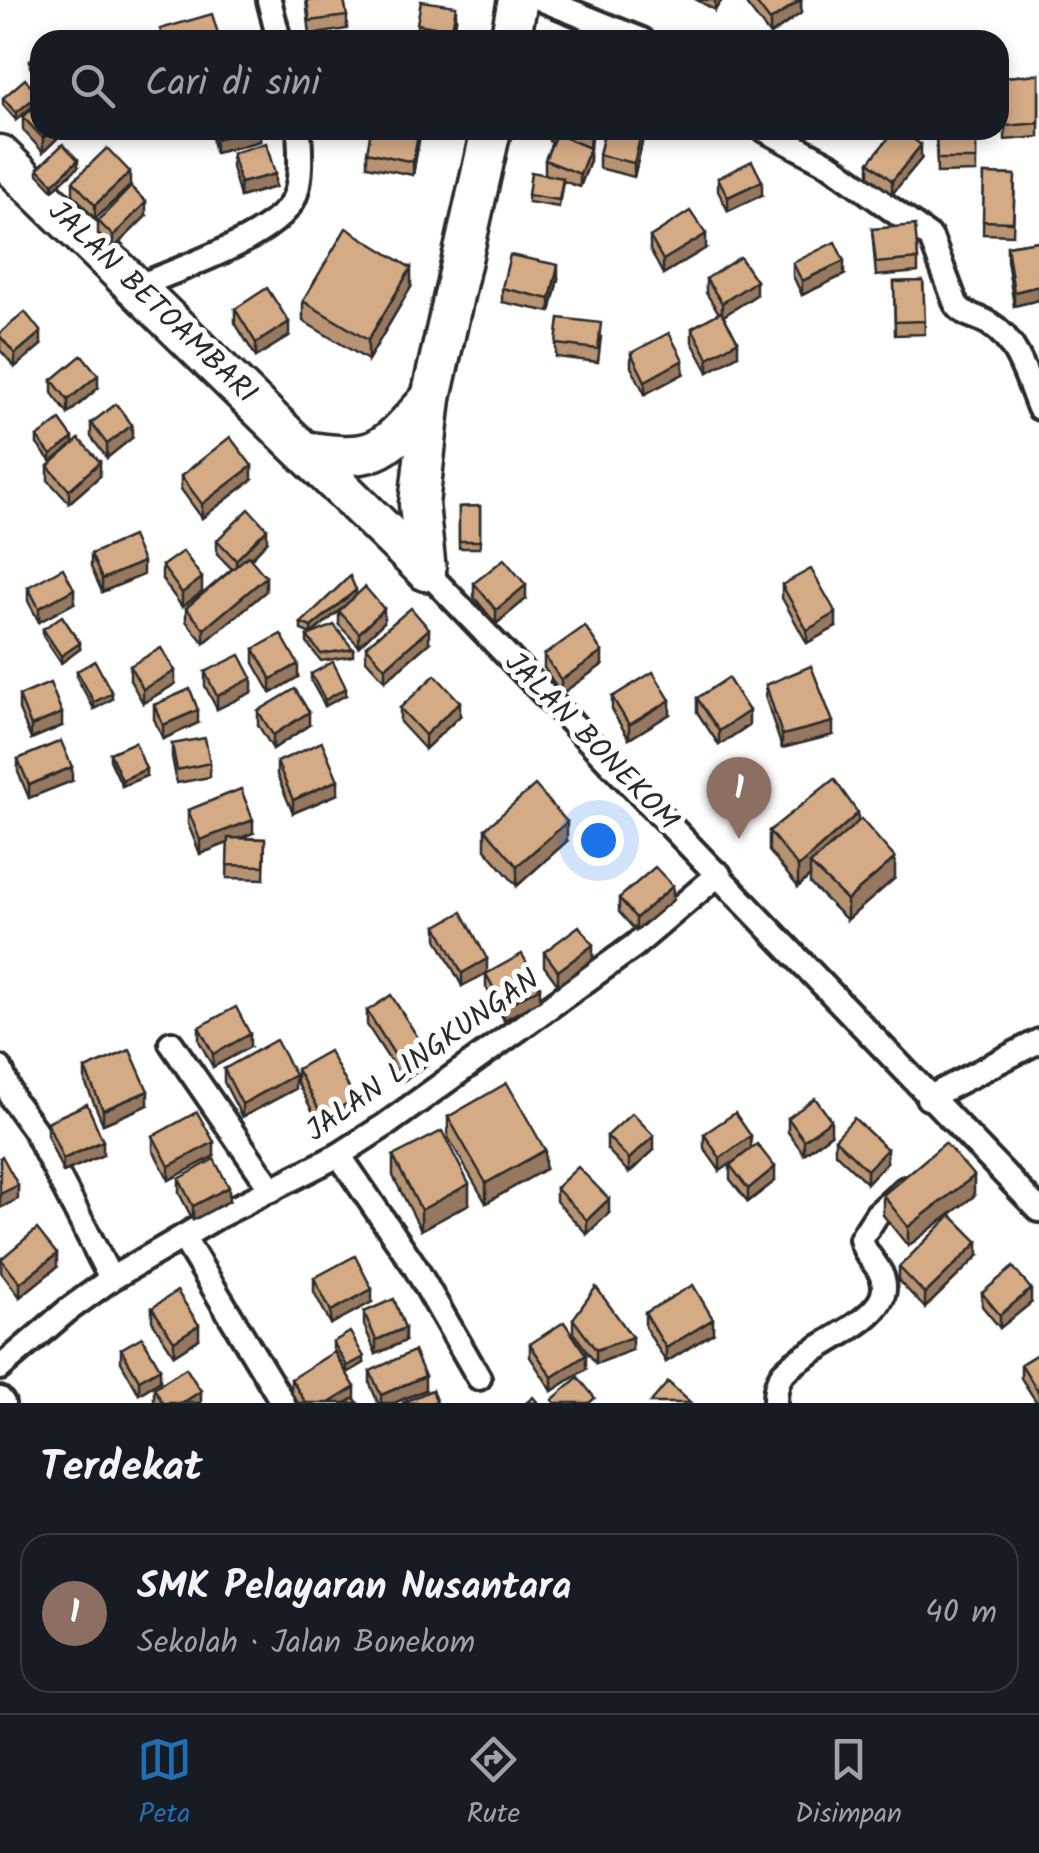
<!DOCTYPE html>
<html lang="id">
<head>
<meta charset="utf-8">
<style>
	body { margin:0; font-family:Kalam,sans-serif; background:#20242c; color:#f1f3f6 }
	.you { position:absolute; left:598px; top:840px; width:35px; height:35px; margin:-25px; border:8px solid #fff; border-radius:50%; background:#1a73e8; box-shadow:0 0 0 15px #1a73e833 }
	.badge { display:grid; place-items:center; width:65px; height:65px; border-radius:50%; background:#1f6fb2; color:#fff; font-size:32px; font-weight:700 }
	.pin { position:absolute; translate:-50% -82px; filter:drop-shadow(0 2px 5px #0008) }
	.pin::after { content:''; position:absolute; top:52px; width:35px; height:30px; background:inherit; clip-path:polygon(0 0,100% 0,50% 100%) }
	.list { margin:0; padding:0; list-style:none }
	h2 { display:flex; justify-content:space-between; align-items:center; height:130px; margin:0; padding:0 40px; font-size:42px }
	h2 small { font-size:32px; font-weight:400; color:#9ea1a6 }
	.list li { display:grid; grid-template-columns:65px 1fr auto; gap:30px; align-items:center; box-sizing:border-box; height:160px; margin:0 20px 20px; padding:0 20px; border:2px solid #363941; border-radius:30px }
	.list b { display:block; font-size:38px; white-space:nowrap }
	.list p { margin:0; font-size:32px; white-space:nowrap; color:#9ea1a6 }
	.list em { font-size:32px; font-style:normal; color:#9ea1a6 }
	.icon { flex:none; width:55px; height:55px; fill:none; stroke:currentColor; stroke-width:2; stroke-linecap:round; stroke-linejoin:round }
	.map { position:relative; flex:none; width:1039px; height:1403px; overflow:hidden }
	.search { position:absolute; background:#171b24; box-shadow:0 5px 15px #0003; left:30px; right:30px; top:30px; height:110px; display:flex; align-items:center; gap:25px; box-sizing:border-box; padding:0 35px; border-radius:30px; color:#9ea1a6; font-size:38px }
	.sheet { height:310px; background:#171b24 }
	nav { display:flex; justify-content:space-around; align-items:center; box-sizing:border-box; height:140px; border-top:2px solid #363941; background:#171b24; font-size:28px; color:#9ea1a6 }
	nav a { display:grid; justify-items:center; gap:5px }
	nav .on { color:#1f6fb2 }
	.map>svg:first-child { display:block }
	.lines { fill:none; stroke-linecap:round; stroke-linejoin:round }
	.minor-casing { stroke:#2b2b2b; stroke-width:30 }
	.primary-casing { stroke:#2b2b2b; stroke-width:45 }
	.minor { stroke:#fff; stroke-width:22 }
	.primary { stroke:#fff; stroke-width:38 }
	.wall { fill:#b79373; stroke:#2b2b2b; stroke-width:2.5 }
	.shaded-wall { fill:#95785e; stroke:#2b2b2b; stroke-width:2.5 }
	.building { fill:#d5ab86; stroke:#2b2b2b; stroke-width:2.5 }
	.labels { text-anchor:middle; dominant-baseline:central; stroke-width:10; stroke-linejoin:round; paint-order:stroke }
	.street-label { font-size:30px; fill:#2b2b2b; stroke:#fff }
</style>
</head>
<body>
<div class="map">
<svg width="1039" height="1403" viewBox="0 0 1039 1403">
	<rect width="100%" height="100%" fill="#fff"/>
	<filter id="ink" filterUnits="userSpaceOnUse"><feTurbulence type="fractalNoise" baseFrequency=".01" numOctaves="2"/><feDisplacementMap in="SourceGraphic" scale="20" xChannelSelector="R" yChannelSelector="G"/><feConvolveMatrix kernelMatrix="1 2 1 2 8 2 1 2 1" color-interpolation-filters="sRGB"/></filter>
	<g filter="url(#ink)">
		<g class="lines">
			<defs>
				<g id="minor">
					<path d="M269,0L279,40"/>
					<path d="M543,0L642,40"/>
					<path d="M765,130L832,166L931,238L956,304C965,317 978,316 990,324C1017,340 1028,381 1039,408"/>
					<path d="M137,287C176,269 284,236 296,193C302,173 300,150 299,130"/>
					<path d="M426,571L1039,1210"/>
					<path d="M171,1043L272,1190"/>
					<path d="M0,1068L13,1100L34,1129L111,1279"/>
					<path d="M928,1098L1039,1041"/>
					<path d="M339,1155L414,1265L479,1378"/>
					<path d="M183,1237L283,1403"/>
					<path d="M0,1368L68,1310L111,1279L215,1218L339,1155L387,1124L634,946L719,874"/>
					<path d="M0,1399L3,1403"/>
					<path d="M775,1403C775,1392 776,1382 783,1373C805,1348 884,1322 884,1288C885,1268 864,1257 861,1239L877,1214L905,1189"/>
				</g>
				<g id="primary">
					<path d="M510,40L518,0"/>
					<path d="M0,155L426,571"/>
					<path d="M304,451C379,463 383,451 431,398"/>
					<path d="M426,571L419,504L431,398L491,130"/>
				</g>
			</defs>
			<use href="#minor" class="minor-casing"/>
			<use href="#primary" class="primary-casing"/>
			<use href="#minor" class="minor"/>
			<use href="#primary" class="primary"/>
		</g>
		<g class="wall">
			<path d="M306,0L347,16V29L310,35Z"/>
			<path d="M697,0H722L715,10Z"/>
			<path d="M743,0H801V13L770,35Z"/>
			<path d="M456,20L453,40H434L417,37V24Z"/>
			<path d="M40,52V79L30,67V60Z"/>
			<path d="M1039,74V137L1005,140L1006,77Z"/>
			<path d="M3,98L38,102L16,120L3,105Z"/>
			<path d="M23,117L66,130L43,152L23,130Z"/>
			<path d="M210,130H260V141L215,153Z"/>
			<path d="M420,130L413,175L367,166V152Z"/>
			<path d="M549,130H592L590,148V161L580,187L563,181L559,207L528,202V195L551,176L545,174V160L552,142L549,141Z"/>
			<path d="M605,130H645L634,177L599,168V155Z"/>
			<path d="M936,130H976V172L937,173Z"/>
			<path d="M232,153L275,187L240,197L232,167Z"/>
			<path d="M921,159L892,194L869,176V162Z"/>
			<path d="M78,167L53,190L38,174V168Z"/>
			<path d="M984,174L1015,175L1013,235L983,234Z"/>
			<path d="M718,178L762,195L728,211L718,191Z"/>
			<path d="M73,181L130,186L95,219L73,194Z"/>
			<path d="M146,216L113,249L98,234V221Z"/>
			<path d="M872,229L918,259V272L876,276Z"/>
			<path d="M650,237L706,248L663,274L650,250Z"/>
			<path d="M1039,241V300L1014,306L1007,260V246Z"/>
			<path d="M793,263L844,275L802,295L793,276Z"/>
			<path d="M558,279L550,312L502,302V288Z"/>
			<path d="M706,279L756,295L723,316L738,355L708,372L692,342V328L719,313L706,293Z"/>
			<path d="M923,281L925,334L895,335L894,282Z"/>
			<path d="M411,287L368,360L303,321V301Z"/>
			<path d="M235,309L289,336L256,357L235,323Z"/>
			<path d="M0,333L41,345L15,367L0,350Z"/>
			<path d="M601,337L598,362L556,357V344Z"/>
			<path d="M631,353L683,374L645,394L631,367Z"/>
			<path d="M52,380L98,388L68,414L52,393Z"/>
			<path d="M91,423L132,438L107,458L91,437Z"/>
			<path d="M37,437L73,444L100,476L69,503L48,480V466L64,451L51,462L37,444Z"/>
			<path d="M181,476L252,480L202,518L181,489Z"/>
			<path d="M480,506V548H459V507Z"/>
			<path d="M217,540L267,542L251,559L266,591L204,643L186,621V608L232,569L217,554Z"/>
			<path d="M91,554L143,575L102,592L91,567Z"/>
			<path d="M162,566L202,592L182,607L162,579Z"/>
			<path d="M474,583L526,599L496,624L474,597Z"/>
			<path d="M782,585L836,627L807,643L782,598Z"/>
			<path d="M28,587L74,603L39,622L28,601Z"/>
			<path d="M356,595L384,622L359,646L339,625V611L311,634L301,630V623Z"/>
			<path d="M43,629L80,649L61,663L43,636Z"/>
			<path d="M307,636L353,649V656L321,661L307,643Z"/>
			<path d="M429,643L385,681L366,660V646Z"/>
			<path d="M254,649L298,677L271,693L254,663Z"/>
			<path d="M544,655L602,665L561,694L544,668Z"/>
			<path d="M130,666L175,684L143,703L130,680Z"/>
			<path d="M77,671L112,699L94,709L77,678Z"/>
			<path d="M205,672L252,692L217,709L205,686Z"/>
			<path d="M311,674L346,695L325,706L311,681Z"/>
			<path d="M766,685L833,735L782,748L766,699Z"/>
			<path d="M19,696L62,726L31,739L19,710Z"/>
			<path d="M612,697L670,714L629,739L612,711Z"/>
			<path d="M697,698L749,725L719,745L697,712Z"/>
			<path d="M154,705L198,723L163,739L154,719Z"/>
			<path d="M400,708L460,716L425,749L400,722Z"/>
			<path d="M258,711L309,725L273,749L258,725Z"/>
			<path d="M172,744L210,763V777L177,783L172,757Z"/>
			<path d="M110,753L146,776L122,786L110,760Z"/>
			<path d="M18,759L72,781L29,798L18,772Z"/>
			<path d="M277,762L338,794L293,813L277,775Z"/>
			<path d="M188,810L253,833L240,838L265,839L264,879L227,878L228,843L200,854L188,824Z"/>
			<path d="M858,822L895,878L847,920L810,884V876L798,887L769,851V831Z"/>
			<path d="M485,829L567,841L517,886L485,849Z"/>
			<path d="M619,898L673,900L636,931L619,912Z"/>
			<path d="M437,926L487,959L462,986L437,939Z"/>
			<path d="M544,952L593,959L558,985L544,966Z"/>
			<path d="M486,974L540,1000L504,1020L486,987Z"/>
			<path d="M367,1011L427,1065L403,1081L367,1025Z"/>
			<path d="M199,1027L250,1047L213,1067L199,1041Z"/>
			<path d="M85,1069L148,1105L103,1124L85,1082Z"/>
			<path d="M224,1069L295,1089L242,1117L224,1082Z"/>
			<path d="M297,1069L355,1113L323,1131L297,1082Z"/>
			<path d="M448,1117L545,1169L486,1203L448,1137Z"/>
			<path d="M788,1118L831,1134L804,1154L788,1132Z"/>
			<path d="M47,1122L103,1155L63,1172L47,1135Z"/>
			<path d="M704,1134L751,1149L775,1181L748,1202L730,1179V1165L743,1155L720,1171L704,1148Z"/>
			<path d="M153,1136L214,1156L169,1180L153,1150Z"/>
			<path d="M607,1136L654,1150L629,1173L607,1149Z"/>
			<path d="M835,1139L887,1162L867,1183L835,1153Z"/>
			<path d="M393,1156L469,1204L421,1230L393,1176Z"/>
			<path d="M179,1179L229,1201L193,1220L179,1193Z"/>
			<path d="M556,1188L609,1213L587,1234L556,1201Z"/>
			<path d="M883,1195L974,1196L908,1246L883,1215Z"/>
			<path d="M978,1256L925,1308L899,1281V1267Z"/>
			<path d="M1,1259L57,1267L20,1297L1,1272Z"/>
			<path d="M314,1278L372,1302L331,1324L314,1292Z"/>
			<path d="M982,1293L1031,1303L1000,1328L982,1306Z"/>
			<path d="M152,1308L199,1339L174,1355L152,1321Z"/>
			<path d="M364,1312L405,1341L376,1354L364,1325Z"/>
			<path d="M645,1313L713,1333L666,1362L645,1327Z"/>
			<path d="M573,1319L632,1350L596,1364L573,1332Z"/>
			<path d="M333,1342L364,1363L347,1373L333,1349Z"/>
			<path d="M530,1344L586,1369L552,1391L530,1357Z"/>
			<path d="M121,1349L160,1381L139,1394L121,1362Z"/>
			<path d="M1039,1353V1403H1037L1021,1378V1364Z"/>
			<path d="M370,1371L425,1390L394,1403H378L370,1384Z"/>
			<path d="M291,1379L355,1399L358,1403H298L291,1392Z"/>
			<path d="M154,1388L201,1403H154Z"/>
		</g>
		<g class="shaded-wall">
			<path d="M715,0H722L715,10Z"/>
			<path d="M801,0V13L770,35V21Z"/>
			<path d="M456,6V20L452,40V30Z"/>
			<path d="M38,95V102L16,120V113Z"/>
			<path d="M52,130H66L43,152V138Z"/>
			<path d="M251,130H260V141L215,153V139Z"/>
			<path d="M419,130H420V136L413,175V162Z"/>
			<path d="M590,130H592L589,148L590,161L580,187V174L589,149Z"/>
			<path d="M642,130H645L634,177V163Z"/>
			<path d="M921,145V159L892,194V181Z"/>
			<path d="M78,160V167L53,190V184Z"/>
			<path d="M130,172V186L95,219V205Z"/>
			<path d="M275,174V187L240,197V183Z"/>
			<path d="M762,181V195L728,211V197Z"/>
			<path d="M146,202V216L113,249V236Z"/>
			<path d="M706,234V248L663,274V260Z"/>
			<path d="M844,261V275L802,295V281Z"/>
			<path d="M558,265V279L550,312V299Z"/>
			<path d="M411,268V287L368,360V340Z"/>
			<path d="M756,281V295L722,317V303Z"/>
			<path d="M1039,286V300L1014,306V292Z"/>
			<path d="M289,322V336L256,357V343Z"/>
			<path d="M41,332V345L15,367V354Z"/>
			<path d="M738,341V355L708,372V358Z"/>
			<path d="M683,360V374L645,394V381Z"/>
			<path d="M98,375V388L68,414V400Z"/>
			<path d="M132,425V438L107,458V444Z"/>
			<path d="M73,438V445L51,462V455Z"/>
			<path d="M100,462V476L69,503V490Z"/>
			<path d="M252,466V480L202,518V504Z"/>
			<path d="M267,529V542L236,573V560Z"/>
			<path d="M143,562V575L102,592V579Z"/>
			<path d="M266,577V591L204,643V629Z"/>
			<path d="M202,578V592L182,607V593Z"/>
			<path d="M526,585V599L496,624V610Z"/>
			<path d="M74,589V603L39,622V608Z"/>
			<path d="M356,590V597L311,634V627Z"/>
			<path d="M384,609V622L359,646V633Z"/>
			<path d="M836,613V627L807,643V630Z"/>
			<path d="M429,629V643L385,681V668Z"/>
			<path d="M80,643V649L61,663V656Z"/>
			<path d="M602,652V665L561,694V680Z"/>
			<path d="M298,664V677L271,693V679Z"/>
			<path d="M175,671V684L143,703V689Z"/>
			<path d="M252,678V692L217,709V696Z"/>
			<path d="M346,688V695L325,706V700Z"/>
			<path d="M112,693V699L94,709V702Z"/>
			<path d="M670,700V714L629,739V725Z"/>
			<path d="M460,702V716L425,749V735Z"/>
			<path d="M198,710V723L163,739V725Z"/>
			<path d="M749,711V725L719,745V731Z"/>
			<path d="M309,712V725L273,749V735Z"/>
			<path d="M62,713V726L31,739V726Z"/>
			<path d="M833,722V735L782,748V735Z"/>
			<path d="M72,767V781L29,798V785Z"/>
			<path d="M146,769V776L122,786V780Z"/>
			<path d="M338,780V794L293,813V800Z"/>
			<path d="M858,813V833L810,864V876L798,887V867Z"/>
			<path d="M253,820V833L200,854V840Z"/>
			<path d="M567,822V841L517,886V866Z"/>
			<path d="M895,858V878L847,920V900Z"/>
			<path d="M673,886V900L636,931V918Z"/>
			<path d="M593,945V959L558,985V971Z"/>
			<path d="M487,959V973L462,986V973Z"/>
			<path d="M540,987V1000L504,1020V1007Z"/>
			<path d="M250,1034V1047L213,1067V1054Z"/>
			<path d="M427,1052V1065L403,1081V1068Z"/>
			<path d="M295,1075V1089L242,1117V1104Z"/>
			<path d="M148,1091V1105L103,1124V1110Z"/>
			<path d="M355,1099V1113L323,1131V1117Z"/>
			<path d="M831,1120V1134L804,1154V1140Z"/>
			<path d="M654,1136V1150L629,1173V1159Z"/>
			<path d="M751,1136V1150L720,1171V1158Z"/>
			<path d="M103,1141V1155L63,1172V1159Z"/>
			<path d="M214,1142V1156L169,1180V1166Z"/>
			<path d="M887,1149V1162L867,1183V1170Z"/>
			<path d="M545,1150V1169L486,1203V1183Z"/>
			<path d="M775,1167V1181L748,1202V1189Z"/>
			<path d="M974,1176V1196L908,1246V1227Z"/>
			<path d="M469,1184V1204L421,1230V1210Z"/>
			<path d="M18,1185V1199L0,1208V1194Z"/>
			<path d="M229,1187V1201L193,1220V1206Z"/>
			<path d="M609,1199V1213L587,1234V1220Z"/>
			<path d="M978,1242V1256L925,1308V1294Z"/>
			<path d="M57,1254V1267L20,1297V1283Z"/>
			<path d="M372,1289V1302L331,1324V1311Z"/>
			<path d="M1031,1289V1303L1000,1328V1315Z"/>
			<path d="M713,1319V1333L666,1362V1348Z"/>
			<path d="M199,1325V1339L174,1355V1341Z"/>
			<path d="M405,1328V1341L376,1354V1340Z"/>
			<path d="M632,1337V1350L596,1364V1350Z"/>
			<path d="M586,1355V1369L552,1391V1377Z"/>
			<path d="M364,1357V1363L347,1373V1366Z"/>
			<path d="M160,1368V1381L139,1394V1380Z"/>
			<path d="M425,1376V1390L394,1403H381V1395Z"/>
			<path d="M355,1387V1400L351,1403H329Z"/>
			<path d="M201,1391V1403H182Z"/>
		</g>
		<g class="building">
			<path d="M307,0H344L347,16L310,21Z"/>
			<path d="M754,0H800L770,21Z"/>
			<path d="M421,1L456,6L452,30L417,24Z"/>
			<path d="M212,14L220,40H163L160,29Z"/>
			<path d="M40,52V72L30,60Z"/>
			<path d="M1039,74V123L1005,126L1006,77Z"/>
			<path d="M25,79L38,95L16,113L3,98Z"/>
			<path d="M40,101V130H52L43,138L23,117Z"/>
			<path d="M213,130H251L215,139Z"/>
			<path d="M371,130H419L413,162L367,152Z"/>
			<path d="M560,130H590L589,136Z"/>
			<path d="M605,130H642L634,163L599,155Z"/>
			<path d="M895,130H902L921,145L892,181L869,162Z"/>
			<path d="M936,130H976V159H937Z"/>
			<path d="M556,134L590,148L580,174L545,160Z"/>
			<path d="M266,143L275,174L240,183L232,153Z"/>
			<path d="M63,144L78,160L53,184L38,168Z"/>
			<path d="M107,148L130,172L95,205L73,181Z"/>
			<path d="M752,161L762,181L728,197L718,178Z"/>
			<path d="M531,172L563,178L559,200L528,195Z"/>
			<path d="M984,174L1015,175L1013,222L983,221Z"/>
			<path d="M131,187L146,202L113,236L98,221Z"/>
			<path d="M690,211L706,234L663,260L650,237Z"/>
			<path d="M915,225L918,259L876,263L872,229Z"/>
			<path d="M346,228L411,268L368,340L303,301Z"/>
			<path d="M1039,241V286L1014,292L1007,246Z"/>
			<path d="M835,242L844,261L802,281L793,263Z"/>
			<path d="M510,255L558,265L550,299L502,288Z"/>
			<path d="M740,257L756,281L722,303L706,279Z"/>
			<path d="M923,281L925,321L895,322L894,282Z"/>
			<path d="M267,288L289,322L256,343L235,309Z"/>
			<path d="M25,312L41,332L15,354L0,336V333Z"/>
			<path d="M721,312L738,341L708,358L692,328Z"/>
			<path d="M559,318L601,323L598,349L556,344Z"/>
			<path d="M669,333L683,360L645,381L631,353Z"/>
			<path d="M82,355L98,375L68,400L52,380Z"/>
			<path d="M116,404L132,425L107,444L91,423Z"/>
			<path d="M60,420L73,438L51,455L37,437Z"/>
			<path d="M230,437L252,466L202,504L181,476Z"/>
			<path d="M79,439L100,462L69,490L48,466Z"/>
			<path d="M480,506V541H459V507Z"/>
			<path d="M249,509L267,529L236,560L217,540Z"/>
			<path d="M132,536L143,562L102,579L91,554Z"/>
			<path d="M183,551L202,578L182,593L162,566Z"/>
			<path d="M248,556L266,577L204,629L186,608Z"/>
			<path d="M504,559L526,585L496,610L474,583Z"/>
			<path d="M63,568L74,589L39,608L28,587Z"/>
			<path d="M811,569L836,613L807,630L782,585Z"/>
			<path d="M350,576L356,590L311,627L301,623Z"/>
			<path d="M365,587L384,609L359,633L339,611Z"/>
			<path d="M411,608L429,629L385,668L366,646Z"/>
			<path d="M62,616L80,643L61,656L43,629Z"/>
			<path d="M334,625L353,649L321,654L307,636Z"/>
			<path d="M585,626L602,652L561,680L544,655Z"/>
			<path d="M281,634L298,664L271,679L254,649Z"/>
			<path d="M161,648L175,671L143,689L130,666Z"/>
			<path d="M240,655L252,678L217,696L205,672Z"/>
			<path d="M95,661L112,693L94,702L77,671Z"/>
			<path d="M333,662L346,688L325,700L311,674Z"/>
			<path d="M811,666L833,722L782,735L766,685Z"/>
			<path d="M653,672L670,700L629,725L612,697Z"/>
			<path d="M435,675L460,702L425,735L400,708Z"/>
			<path d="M728,678L749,711L719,731L697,698Z"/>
			<path d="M50,683L62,713L31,726L19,696Z"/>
			<path d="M190,689L198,710L163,725L154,705Z"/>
			<path d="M295,689L309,712L273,735L258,711Z"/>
			<path d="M205,738L210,763L177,770L172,744Z"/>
			<path d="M61,741L72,767L29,785L18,759Z"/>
			<path d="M135,742L146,769L122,780L110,753Z"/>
			<path d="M322,742L338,780L293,800L277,762Z"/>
			<path d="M834,779L858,813L798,867L769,831Z"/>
			<path d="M535,785L567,822L517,866L485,829Z"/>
			<path d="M241,789L253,820L200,840L188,810Z"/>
			<path d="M861,819L895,858L847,900L810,864Z"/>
			<path d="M228,838L265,839L264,866L227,865Z"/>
			<path d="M655,867L673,886L636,918L619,898Z"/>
			<path d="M462,912L487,959L462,973L437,926Z"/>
			<path d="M579,926L593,945L558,971L544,952Z"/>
			<path d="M522,954L540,987L504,1007L486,974Z"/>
			<path d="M391,995L427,1052L403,1068L367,1011Z"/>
			<path d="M236,1007L250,1034L213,1054L199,1027Z"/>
			<path d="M276,1040L295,1075L242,1104L224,1069Z"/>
			<path d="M130,1050L148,1091L103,1110L85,1069Z"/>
			<path d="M329,1051L355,1099L323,1117L297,1069Z"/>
			<path d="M507,1083L545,1150L486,1183L448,1117Z"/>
			<path d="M815,1098L831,1120L804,1140L788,1118Z"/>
			<path d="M87,1104L103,1141L63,1159L47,1122Z"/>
			<path d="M197,1112L214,1142L169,1166L153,1136Z"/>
			<path d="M632,1113L654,1136L629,1159L607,1136Z"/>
			<path d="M735,1113L751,1136L720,1158L704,1134Z"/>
			<path d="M854,1118L887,1149L867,1170L835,1139Z"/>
			<path d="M442,1131L469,1184L421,1210L393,1156Z"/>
			<path d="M945,1143L974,1176L908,1227L883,1195Z"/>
			<path d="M757,1144L775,1167L748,1189L730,1165Z"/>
			<path d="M2,1156L18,1185L0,1194V1158Z"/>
			<path d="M214,1159L229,1187L193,1206L179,1179Z"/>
			<path d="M578,1167L609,1199L587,1220L556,1188Z"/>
			<path d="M951,1215L978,1242L925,1294L899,1267Z"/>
			<path d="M37,1229L57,1254L20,1283L1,1259Z"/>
			<path d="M355,1256L372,1289L331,1311L314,1278Z"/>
			<path d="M1013,1267L1031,1289L1000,1315L982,1293Z"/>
			<path d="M693,1285L713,1319L666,1348L645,1313Z"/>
			<path d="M596,1287L632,1337L596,1350L573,1319Z"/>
			<path d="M177,1291L199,1325L174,1341L152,1308Z"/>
			<path d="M394,1299L405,1328L376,1340L364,1312Z"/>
			<path d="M564,1322L586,1355L552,1377L530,1344Z"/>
			<path d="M350,1332L364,1357L347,1366L333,1342Z"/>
			<path d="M142,1337L160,1368L139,1380L121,1349Z"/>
			<path d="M414,1351L425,1376L381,1395L370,1371Z"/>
			<path d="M334,1352L355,1387L329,1403H306L291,1379Z"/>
			<path d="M1039,1353V1393L1021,1364Z"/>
			<path d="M186,1368L201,1391L182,1403H163L154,1388Z"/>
			<path d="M578,1377L595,1398L589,1403H555L552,1400Z"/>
			<path d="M668,1382L691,1403H650Z"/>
			<path d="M432,1390L437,1403H402Z"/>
			<path d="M533,1397L538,1403H526Z"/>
			<path d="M354,1398L358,1403H346Z"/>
		</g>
	</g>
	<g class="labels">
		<g class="street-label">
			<text transform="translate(152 303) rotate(44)">JALAN BETOAMBARI</text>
			<text transform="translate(591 742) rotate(46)">JALAN BONEKOM</text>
			<text transform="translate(423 1056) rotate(-35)">JALAN LINGKUNGAN</text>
		</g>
	</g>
</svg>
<div class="you"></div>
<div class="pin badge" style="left:739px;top:839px;background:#8d6e63">1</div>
<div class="search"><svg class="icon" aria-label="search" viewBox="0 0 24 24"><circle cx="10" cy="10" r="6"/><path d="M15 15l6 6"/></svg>Cari di sini</div>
</div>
<section class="sheet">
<h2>Terdekat<small></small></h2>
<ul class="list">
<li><span class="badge" style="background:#8d6e63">1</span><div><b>SMK Pelayaran Nusantara</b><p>Sekolah · Jalan Bonekom</p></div><em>40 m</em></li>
</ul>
</section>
<nav>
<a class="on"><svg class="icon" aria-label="map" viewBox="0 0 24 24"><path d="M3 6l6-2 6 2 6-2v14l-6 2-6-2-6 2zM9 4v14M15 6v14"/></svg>Peta</a>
<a><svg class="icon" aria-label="directions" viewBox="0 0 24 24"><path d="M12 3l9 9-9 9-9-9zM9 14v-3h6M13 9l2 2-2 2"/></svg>Rute</a>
<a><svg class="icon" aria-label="saved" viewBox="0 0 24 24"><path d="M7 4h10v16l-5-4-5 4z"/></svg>Disimpan</a>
</nav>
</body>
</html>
